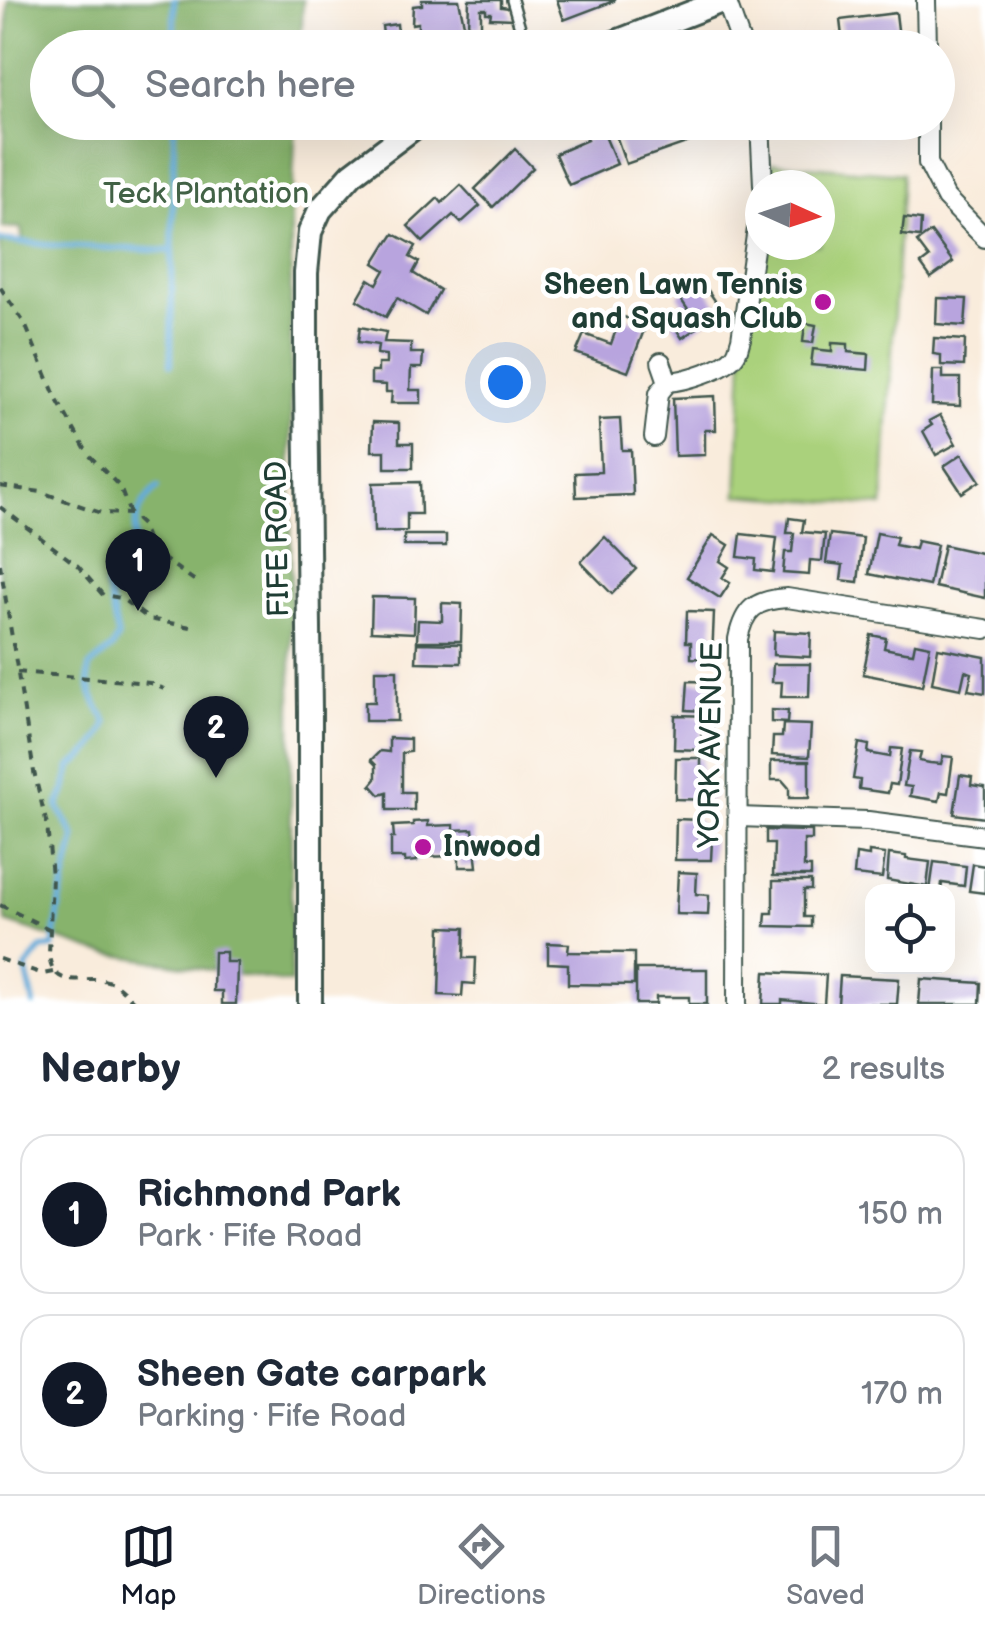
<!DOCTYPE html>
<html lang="en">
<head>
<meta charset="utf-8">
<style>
	body { margin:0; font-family:"Balsamiq Sans",sans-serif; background:#f6f6f7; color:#1f2937 }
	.controls { position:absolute; right:30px; bottom:30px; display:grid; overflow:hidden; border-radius:20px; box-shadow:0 10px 40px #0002 }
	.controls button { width:90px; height:90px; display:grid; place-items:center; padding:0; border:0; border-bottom:2px solid #e0e1e3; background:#fff; color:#1f2937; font:50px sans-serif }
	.compass { position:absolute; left:745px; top:170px; width:90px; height:90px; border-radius:50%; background:#fff; box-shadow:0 10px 40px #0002; rotate:93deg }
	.you { position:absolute; left:505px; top:382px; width:35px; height:35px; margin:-25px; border:8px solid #fff; border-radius:50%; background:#1a73e8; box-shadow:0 0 0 15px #1a73e833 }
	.badge { display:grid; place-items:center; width:65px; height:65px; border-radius:50%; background:#111827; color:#fff; font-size:32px; font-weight:700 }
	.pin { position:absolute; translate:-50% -82px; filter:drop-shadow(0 2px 5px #0008) }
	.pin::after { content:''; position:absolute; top:52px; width:35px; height:30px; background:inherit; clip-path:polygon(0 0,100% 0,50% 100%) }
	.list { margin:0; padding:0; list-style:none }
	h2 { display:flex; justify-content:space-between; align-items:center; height:130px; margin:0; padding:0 40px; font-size:42px }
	h2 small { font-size:32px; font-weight:400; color:#747a83 }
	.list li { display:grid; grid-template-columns:65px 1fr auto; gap:30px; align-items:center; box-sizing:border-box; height:160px; margin:0 20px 20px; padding:0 20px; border:2px solid #e0e1e3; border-radius:30px }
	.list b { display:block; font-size:38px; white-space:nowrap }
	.list p { margin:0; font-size:32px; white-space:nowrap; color:#747a83 }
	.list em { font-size:32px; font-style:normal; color:#747a83 }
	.icon { flex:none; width:55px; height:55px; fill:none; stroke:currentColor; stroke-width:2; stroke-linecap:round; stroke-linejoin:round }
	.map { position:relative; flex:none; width:985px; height:1004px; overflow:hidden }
	.search { position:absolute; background:#fff; box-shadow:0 10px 40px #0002; left:30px; right:30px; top:30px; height:110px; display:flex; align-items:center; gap:25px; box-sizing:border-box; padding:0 35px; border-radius:55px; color:#747a83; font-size:38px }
	.sheet { height:490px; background:#fff }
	nav { display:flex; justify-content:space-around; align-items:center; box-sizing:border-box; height:140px; border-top:2px solid #e0e1e3; background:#fff; font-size:28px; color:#747a83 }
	nav a { display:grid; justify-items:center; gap:5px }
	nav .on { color:#111827 }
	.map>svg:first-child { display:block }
	.green { fill:#aad17c; stroke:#648758; stroke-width:2.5 }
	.forest { fill:#87b36c; stroke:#537850; stroke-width:2.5 }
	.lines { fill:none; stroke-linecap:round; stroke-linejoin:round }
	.stream { stroke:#63acda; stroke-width:6 }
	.building { fill:#b8a4de }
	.service-casing { stroke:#40574d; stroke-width:14 }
	.minor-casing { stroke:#40574d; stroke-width:22 }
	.tertiary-casing { stroke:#40574d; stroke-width:28 }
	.path { stroke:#40574d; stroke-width:4; stroke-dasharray:8 8; stroke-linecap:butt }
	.service { stroke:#fff; stroke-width:9 }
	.minor { stroke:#fff; stroke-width:18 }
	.tertiary { stroke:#fff; stroke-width:22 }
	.poi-dot { fill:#b5179e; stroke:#fff; stroke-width:4 }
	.labels { text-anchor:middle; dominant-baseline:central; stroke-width:9; stroke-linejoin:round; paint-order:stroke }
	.park-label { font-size:30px; fill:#426246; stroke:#fff }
	.poi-label { font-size:30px; font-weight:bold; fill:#1f3d34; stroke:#fff; text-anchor:end }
	.street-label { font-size:30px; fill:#1f3d34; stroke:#fff }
</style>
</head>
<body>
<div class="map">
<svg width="985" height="1004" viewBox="0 0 985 1004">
	<rect width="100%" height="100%" fill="#fff"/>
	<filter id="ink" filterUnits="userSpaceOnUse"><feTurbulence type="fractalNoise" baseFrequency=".01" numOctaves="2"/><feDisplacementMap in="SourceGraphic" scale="20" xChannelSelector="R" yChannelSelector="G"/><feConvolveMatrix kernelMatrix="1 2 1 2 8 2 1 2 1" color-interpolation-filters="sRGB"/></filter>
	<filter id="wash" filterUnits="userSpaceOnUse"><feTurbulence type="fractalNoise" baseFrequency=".0048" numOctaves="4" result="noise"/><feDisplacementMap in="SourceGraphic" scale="40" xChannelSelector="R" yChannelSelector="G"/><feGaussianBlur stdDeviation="2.25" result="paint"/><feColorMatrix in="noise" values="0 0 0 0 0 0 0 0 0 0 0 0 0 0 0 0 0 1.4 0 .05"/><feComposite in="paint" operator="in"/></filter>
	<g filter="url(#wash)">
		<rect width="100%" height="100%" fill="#f9ecdc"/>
		<path class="green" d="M772,163L902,174L883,506L737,495L743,360L760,244L820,245V185H768Z"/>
		<path class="forest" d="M8,0H303L301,47L48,48V122L296,123L291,215V983L97,952L6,922L0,821V241L23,244L21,228L2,227Z"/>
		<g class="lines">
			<g class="stream">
				<path d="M174,0V48"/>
				<path d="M0,240L61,246L173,251"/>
				<path d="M171,364L174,122"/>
				<path d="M34,1004L26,968L42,948L53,947L60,903L75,838L58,806L65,791L71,767C88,754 100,743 107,722C96,704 85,689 89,667L112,648L118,637L107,586L136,550C132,525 137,504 158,487"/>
			</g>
		</g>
		<g id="blocks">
			<g class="building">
				<path d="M422,0H459L467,39L418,38V23L412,24L413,6L422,5Z"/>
				<path d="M469,0H501V7L509,8L513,19L490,18L491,13H486V9H481V28L468,27Z"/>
				<path d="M557,0H614V1L564,20Z"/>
				<path d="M896,13L899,38L843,45L840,20Z"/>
				<path d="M397,24L399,46L363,48V45L384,43L382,26Z"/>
				<path d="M836,34L839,48H781V46Z"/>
				<path d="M593,122H599L617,164L569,185L555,154L587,140L582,128Z"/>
				<path d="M626,122H686L692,141L626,164L613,127Z"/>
				<path d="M694,122H732V123L699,135Z"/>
				<path d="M515,149L533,168L493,207L475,189Z"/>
				<path d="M461,185L480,206L461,223L453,215L423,242L408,226L438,198L442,203Z"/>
				<path d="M904,218L921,220L920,237L902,235Z"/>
				<path d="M931,232L953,262L931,278L921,264L929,258L917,242Z"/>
				<path d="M394,234L416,246L410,257L419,262L413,273L440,290L426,315L397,298L386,317L357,300L369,279L377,284L385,270L374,263L387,242L388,243Z"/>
				<path d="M701,280L722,311L682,338L671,321L688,310L678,295Z"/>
				<path d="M937,298L967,299L965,326L936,324Z"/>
				<path d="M621,316L646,325L628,372L576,353L584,334L611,344Z"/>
				<path d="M805,323L816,325L813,343L803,342Z"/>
				<path d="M360,327L386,332L384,342L411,343V353H423L422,368H411L410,390H421V403H391L392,392H386V385L371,384V372H378V364H386V355L377,354L378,345L358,342Z"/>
				<path d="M934,338L965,340L964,366L941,365V355L933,354Z"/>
				<path d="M832,343L848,344V352L869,354L868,370L811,365L813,349L832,351Z"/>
				<path d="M933,370H943V378H960V406L932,405Z"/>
				<path d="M715,396L716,430H705V455L675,456L673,398Z"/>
				<path d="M940,415L956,444L936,455L923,431L932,425L929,421Z"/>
				<path d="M620,419L622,450H631L633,495L576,497L575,473L601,472L599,420Z"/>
				<path d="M373,422L399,423V443H413V468H385V451H372Z"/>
				<path d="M962,454L980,481L962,493L944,466Z"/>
				<path d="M420,482L421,514H407V531L374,532L373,483Z"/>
				<path d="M789,518L804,520L802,532L825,534L822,561L810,560L809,575L783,573L785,552H792L794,533H787Z"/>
				<path d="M877,533L897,537L895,545L915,549L917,541L937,545L929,586L869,574Z"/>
				<path d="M741,534L777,538L773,572L755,570L756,559L738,557Z"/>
				<path d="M830,534L863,538L858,582L841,580L843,565L826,563Z"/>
				<rect x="404" y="535" width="42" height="11"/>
				<path d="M713,535L729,545L720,561L729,567L722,578L730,583L720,598L687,577Z"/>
				<path d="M605,537L636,569L612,594L581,562Z"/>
				<path d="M944,545L985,554V598L935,587Z"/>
				<path d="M372,597L415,598L414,633L371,631Z"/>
				<path d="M442,603L462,604L461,641H417L418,620L442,621Z"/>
				<path d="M687,611L714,612L712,659L691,658V642H686Z"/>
				<path d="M774,631L811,633L810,657L773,655Z"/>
				<path d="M871,635L886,638L884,648L899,651L913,653L915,643L930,646L922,686L863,674Z"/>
				<path d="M417,643L461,644V663L416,662Z"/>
				<path d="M938,648L985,657V693L968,690L972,673L965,671L961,689L932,683Z"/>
				<path d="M773,664H810L809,697H781L782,682H772Z"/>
				<path d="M375,670H397V721H365V702H375Z"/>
				<path d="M688,681L713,682L712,695L707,694L706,711L686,710Z"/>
				<path d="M771,710L788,711L787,723L771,722Z"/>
				<path d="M675,715L713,716V730L702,729L701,750L674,749Z"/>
				<path d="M783,724L811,725L809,757L772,755L773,737H782Z"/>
				<path d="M389,738L410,739V752L402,753V792H414V810H387V793L380,795L371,785L376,779V765L371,760L380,751L389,752Z"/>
				<path d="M859,743L869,745L868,753L890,757L891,748L902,749L897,785L890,784L888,793L859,789L860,780L853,779Z"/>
				<path d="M910,751L921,752L919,761L930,763L941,764L943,756L953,757L948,793L941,792L939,801L910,796L912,787L904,786Z"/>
				<path d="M676,758H701V780H713V800L675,799Z"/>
				<path d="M771,761H809V798H789V788L782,780H771Z"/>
				<path d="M960,775L972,777L971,785L985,787V818L954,814Z"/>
				<path d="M676,819L699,820V840H712L711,860H675Z"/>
				<path d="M428,821V826L454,825V830L473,829L477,867H459V856L417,857V861L405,862V858H391V838H394L393,826L413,825V822Z"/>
				<path d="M766,830L812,831V840H804V867H811V876H773L774,844H766Z"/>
				<path d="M869,852L885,854L882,878L854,875L856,854L869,856Z"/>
				<path d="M889,854L906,856V859L930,862L927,887L887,880Z"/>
				<path d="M934,862L966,866L964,886L942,883L941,891L930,890Z"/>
				<path d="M973,864L985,866V893L969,891Z"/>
				<path d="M678,872L697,873L696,894L709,895L708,915L676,914Z"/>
				<path d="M773,881H811V890H804V917H811V927L765,926L766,913H773Z"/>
				<path d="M441,927L465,928L464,958H476L475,984L463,983L462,996L439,995Z"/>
				<path d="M548,943L569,944L568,952L634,953V985L568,984V964L548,963Z"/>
				<path d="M214,952H226V962H237L236,1004H222V991H213Z"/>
				<path d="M636,969H707V1004H689V997H656V1004H636Z"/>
				<path d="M765,972L826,975L824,1004L782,1000V1004H763Z"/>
				<path d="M840,976L899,979L897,1004H838Z"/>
				<path d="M921,979L981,983L980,1004H919Z"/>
			</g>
		</g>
	</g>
	<g filter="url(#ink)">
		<use href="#blocks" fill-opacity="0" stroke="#40574d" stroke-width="2.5"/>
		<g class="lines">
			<defs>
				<path id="service" d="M512,0L526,48"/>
				<g id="minor">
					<path d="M726,0L743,48"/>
					<path d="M926,0L927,48"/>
					<path d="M760,122L763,185"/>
					<path d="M928,122V163L946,198L985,238"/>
					<path d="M661,362L668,382"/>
					<path d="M654,437L659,393L668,382C685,381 725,369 735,355C739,350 739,344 741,339L760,208"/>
					<path d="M738,817L868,821L985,836"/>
					<path d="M737,1004L738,639C744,609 755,600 787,598L985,629"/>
				</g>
				<g id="tertiary">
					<path d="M601,48L724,0"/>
					<path d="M310,1004V711L306,381V273L310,232L320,210L352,174L421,122"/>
				</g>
			</defs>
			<use href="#service" class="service-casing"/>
			<use href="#minor" class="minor-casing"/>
			<use href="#tertiary" class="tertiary-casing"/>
			<g class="path">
				<path d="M0,287L25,324L56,398L88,454L120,487L130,514L142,525L151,550L198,583"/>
				<path d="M0,486L41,492L101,513L130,514"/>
				<path d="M0,507L78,566L103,595L121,598L149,619L196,628"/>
				<path d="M0,564L34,772L47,825L52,876L49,955C54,994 85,972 110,982C120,985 128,997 136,1004"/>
				<path d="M17,672L150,683L164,689"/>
				<path d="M0,905L51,930"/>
				<path d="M0,959L43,974L53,972"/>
			</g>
			<use href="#service" class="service"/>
			<use href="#minor" class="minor"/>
			<use href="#tertiary" class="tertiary"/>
		</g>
	</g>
	<g class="poi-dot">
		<circle cx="823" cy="302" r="10"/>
		<circle cx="423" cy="847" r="10"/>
	</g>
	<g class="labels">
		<g class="park-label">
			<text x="206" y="194">Teck Plantation</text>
		</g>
		<g class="poi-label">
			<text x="803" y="285">Sheen Lawn Tennis<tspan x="803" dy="34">and Squash Club</tspan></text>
			<text x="443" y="847" text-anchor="start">Inwood</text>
		</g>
		<g class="street-label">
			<text transform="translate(278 539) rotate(-91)">FIFE ROAD</text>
			<text transform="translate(711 745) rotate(-89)">YORK AVENUE</text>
		</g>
	</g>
</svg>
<div class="controls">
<button><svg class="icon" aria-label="locate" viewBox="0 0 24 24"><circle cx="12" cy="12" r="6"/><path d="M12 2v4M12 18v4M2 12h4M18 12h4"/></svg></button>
</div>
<svg class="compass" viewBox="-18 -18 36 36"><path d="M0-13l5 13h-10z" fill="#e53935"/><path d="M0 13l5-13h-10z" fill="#747a83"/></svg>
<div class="you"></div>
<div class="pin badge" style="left:138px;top:611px">1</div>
<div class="pin badge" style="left:216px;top:778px">2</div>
<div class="search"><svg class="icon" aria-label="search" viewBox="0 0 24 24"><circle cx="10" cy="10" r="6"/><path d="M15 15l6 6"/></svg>Search here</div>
</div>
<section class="sheet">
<h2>Nearby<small>2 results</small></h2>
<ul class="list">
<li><span class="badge">1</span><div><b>Richmond Park</b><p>Park · Fife Road</p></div><em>150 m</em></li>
<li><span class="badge">2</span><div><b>Sheen Gate carpark</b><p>Parking · Fife Road</p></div><em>170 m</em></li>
</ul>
</section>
<nav>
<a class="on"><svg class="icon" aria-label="map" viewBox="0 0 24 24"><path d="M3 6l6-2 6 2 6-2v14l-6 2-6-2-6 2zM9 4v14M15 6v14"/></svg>Map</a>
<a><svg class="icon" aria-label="directions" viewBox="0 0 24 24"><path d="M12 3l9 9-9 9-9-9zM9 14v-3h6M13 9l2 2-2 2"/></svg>Directions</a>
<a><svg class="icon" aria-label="saved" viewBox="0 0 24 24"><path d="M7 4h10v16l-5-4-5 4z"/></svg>Saved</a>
</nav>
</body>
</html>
